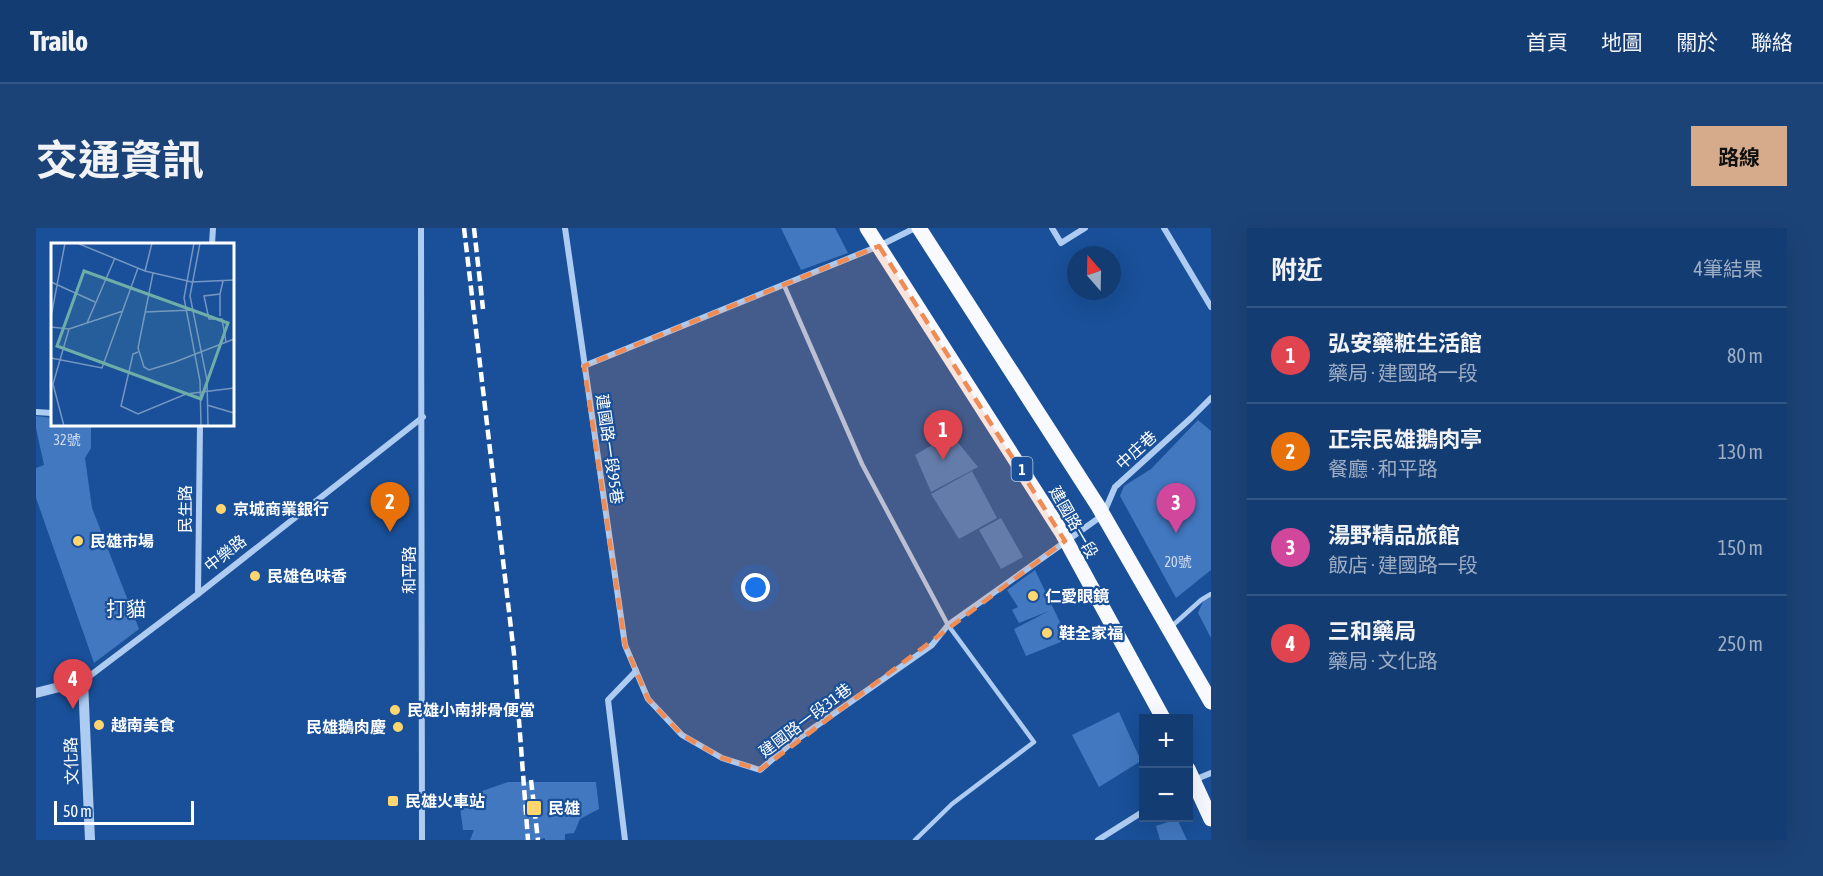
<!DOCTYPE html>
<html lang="zh-TW">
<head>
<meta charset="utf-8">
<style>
	body { margin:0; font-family:"Asap Condensed","Noto Sans TC",sans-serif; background:#1c4378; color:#f1f3f6 }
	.controls { position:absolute; right:18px; bottom:18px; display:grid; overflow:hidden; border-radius:0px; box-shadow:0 6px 24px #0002 }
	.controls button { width:54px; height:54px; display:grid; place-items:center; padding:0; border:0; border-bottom:2px solid #325685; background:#133c73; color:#f1f3f6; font:30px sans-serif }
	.compass { position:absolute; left:1031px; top:18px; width:54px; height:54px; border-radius:50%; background:#133c73; box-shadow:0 6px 24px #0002; rotate:340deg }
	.scale { position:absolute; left:18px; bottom:15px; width:140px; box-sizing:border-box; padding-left:6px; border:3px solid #fff; border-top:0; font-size:16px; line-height:21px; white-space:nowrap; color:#fff; -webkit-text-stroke:4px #195099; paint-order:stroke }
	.you { position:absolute; left:720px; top:360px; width:21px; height:21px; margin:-15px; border:4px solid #fff; border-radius:50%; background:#1a73e8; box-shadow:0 0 0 9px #1a73e833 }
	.badge { display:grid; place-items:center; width:39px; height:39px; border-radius:50%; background:#d6ab8b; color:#fff; font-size:20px; font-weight:700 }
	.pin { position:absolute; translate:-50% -50px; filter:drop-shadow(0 2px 3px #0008) }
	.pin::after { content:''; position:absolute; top:32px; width:21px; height:18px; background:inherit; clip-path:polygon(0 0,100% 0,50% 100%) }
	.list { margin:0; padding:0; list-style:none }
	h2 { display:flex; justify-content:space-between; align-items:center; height:78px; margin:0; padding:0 24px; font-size:26px }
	h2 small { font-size:20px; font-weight:400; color:#9dadc4 }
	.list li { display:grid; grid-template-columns:39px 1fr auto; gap:18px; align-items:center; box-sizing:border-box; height:96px; padding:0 24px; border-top:2px solid #325685 }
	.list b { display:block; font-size:22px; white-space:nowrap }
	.list p { margin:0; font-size:20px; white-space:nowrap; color:#9dadc4 }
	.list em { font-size:20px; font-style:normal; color:#9dadc4 }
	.map { position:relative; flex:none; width:1175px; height:612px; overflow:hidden; border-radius:0px }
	header { display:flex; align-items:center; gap:36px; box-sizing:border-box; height:84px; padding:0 30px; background:#133c73; border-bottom:2px solid #325685 }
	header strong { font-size:28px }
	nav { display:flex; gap:33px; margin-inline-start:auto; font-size:21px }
	.intro { display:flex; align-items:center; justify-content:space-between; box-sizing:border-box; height:144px; padding:0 36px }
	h1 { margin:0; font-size:42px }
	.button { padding:15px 27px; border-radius:0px; background:#d6ab8b; color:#111; font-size:21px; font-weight:700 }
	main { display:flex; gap:36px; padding:0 36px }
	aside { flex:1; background:#133c73; border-radius:0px; box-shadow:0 6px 24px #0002 }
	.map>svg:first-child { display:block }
	.building { fill:#4278c0 }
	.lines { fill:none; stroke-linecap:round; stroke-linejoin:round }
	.service { stroke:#aeccf1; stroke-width:4.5 }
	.minor { stroke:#aeccf1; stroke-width:6 }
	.tertiary { stroke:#aeccf1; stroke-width:10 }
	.primary { stroke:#f8faff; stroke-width:15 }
	.rail { stroke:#fff; stroke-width:4.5; stroke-dasharray:10 4.5; stroke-linecap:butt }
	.marked { fill:#ef8b55; fill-opacity:0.2; stroke:#ef8b55; stroke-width:4.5; stroke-dasharray:12 8; stroke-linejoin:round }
	.poi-dot { fill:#ffd66e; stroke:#195099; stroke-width:2 }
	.labels { text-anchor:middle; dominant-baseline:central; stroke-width:4.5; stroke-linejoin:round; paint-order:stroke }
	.number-label { font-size:14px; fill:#d0ddef }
	.shield { fill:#195099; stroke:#bacae0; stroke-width:1.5 }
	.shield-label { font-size:15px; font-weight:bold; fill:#fff }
	.street-label { font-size:16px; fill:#fff; stroke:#195099 }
	.poi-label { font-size:16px; font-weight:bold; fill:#fff; stroke:#195099; text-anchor:start }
	.quarter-label { font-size:20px; fill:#fff; stroke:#195099 }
	.inset-road { fill:none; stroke:#7596c2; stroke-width:1.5 }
	.view { fill:#6fada8; fill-opacity:0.15; stroke:#6fada8; stroke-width:3 }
	.inset-edge { fill:none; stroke:#fff; stroke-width:3 }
</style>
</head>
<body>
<header>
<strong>Trailo</strong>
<nav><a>首頁</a><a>地圖</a><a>關於</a><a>聯絡</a></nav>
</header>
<div class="intro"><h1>交通資訊</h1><a class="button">路線</a></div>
<main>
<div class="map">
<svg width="1175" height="612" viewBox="0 0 1175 612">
	<rect width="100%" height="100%" fill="#195099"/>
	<g class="building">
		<path d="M745,0H799L812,25L765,42Z"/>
		<path d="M0,188L16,190V196H55V220L49,230L56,280L103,401L58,435L0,270V240L8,237L0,200Z"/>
		<path d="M1162,192L1175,203V342L1140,370L1084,268L1088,258L1115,241Z"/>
		<path d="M915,206L942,239L895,264L879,227Z"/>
		<path d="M936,243L961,290L923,311L895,266Z"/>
		<path d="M965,290L987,329L965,341L943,302Z"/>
		<path d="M999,342L1032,411L990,428L978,401L1013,383L983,395L976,382L982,379L971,362Z"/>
		<path d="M1175,368V410L1162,385L1168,371Z"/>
		<path d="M1083,484L1105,533L1063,559L1036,507Z"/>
		<path d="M472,554H560L563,581L544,591L538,605L529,606V612H509V610L500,612H434L438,602H427L423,571Z"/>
		<path d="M1141,591L1151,612H1124L1120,598Z"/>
	</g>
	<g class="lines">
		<g class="service">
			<path d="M748,57L826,236L912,397L998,514L916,576L879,612"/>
			<path d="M1136,398L1165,372L1175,366"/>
		</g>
		<g class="minor">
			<path d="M385,0L386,612"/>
			<path d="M529,0L589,417L612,471L646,507L686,530L724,542L753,517L896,417L912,397L1067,287L1079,259L1155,190L1175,170"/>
			<path d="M1016,0L1025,15L1049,0"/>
			<path d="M1128,0L1175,79"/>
			<path d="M176,16L177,0"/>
			<path d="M548,138L843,18L879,0"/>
			<path d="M0,184L16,185"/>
			<path d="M162,366L164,196"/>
			<path d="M47,453L162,366L387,189"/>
			<path d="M1158,552L1175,545"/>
			<path d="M589,612L572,472L600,443"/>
			<path d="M1062,612L1108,583"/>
		</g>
		<path class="tertiary" d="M0,465L47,453L54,612"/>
		<g class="primary">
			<path d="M831,0L1026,305L1127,490"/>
			<path d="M883,0L1062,278L1175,474"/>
			<path d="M1152,541L1175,591"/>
		</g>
		<g class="rail">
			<path d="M428,0L478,426L492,612"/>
			<path d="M438,0L447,81"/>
			<path d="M495,552L502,612"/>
		</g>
	</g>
	<path class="marked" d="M843,18L1029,313L724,542L686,530L646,507L612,471L589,417L548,138Z"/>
	<g class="poi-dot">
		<circle cx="185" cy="281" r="6"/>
		<circle cx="42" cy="313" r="6"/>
		<circle cx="219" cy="348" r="6"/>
		<circle cx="997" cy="368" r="6"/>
		<circle cx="1011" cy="405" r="6"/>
		<circle cx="359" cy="482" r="6"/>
		<circle cx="63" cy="497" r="6"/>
		<circle cx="362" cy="499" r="6"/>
		<rect x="351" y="567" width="12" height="12" rx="3"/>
		<rect x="490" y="572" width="16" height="16" rx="3"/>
	</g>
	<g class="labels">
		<g class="number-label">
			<text x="31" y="212">32號</text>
			<text x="1142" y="334">20號</text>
		</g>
		<rect class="shield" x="975.5" y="229" width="21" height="24" rx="4.5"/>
		<g class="shield-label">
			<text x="986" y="241">1</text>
		</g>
		<g class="street-label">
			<text transform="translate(574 221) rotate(82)">建國路一段95巷</text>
			<text transform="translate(1100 222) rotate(-42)">中庄巷</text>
			<text transform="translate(149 281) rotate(-90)">民生路</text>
			<text transform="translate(1038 294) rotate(60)">建國路一段</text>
			<text transform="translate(189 325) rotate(-38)">中樂路</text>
			<text transform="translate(373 342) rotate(-90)">和平路</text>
			<text transform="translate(769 492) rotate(-37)">建國路一段31巷</text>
			<text transform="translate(35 533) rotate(-92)">文化路</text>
		</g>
		<g class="poi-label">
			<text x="197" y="281">京城商業銀行</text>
			<text x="54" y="313">民雄市場</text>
			<text x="231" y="348">民雄色味香</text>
			<text x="1009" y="368">仁愛眼鏡</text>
			<text x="1023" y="405">鞋全家福</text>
			<text x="371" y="482">民雄小南排骨便當</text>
			<text x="75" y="497">越南美食</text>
			<text x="350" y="499" text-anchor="end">民雄鵝肉慶</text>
			<text x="369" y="573">民雄火車站</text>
			<text x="512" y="580">民雄</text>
		</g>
		<g class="quarter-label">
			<text x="90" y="380">打貓</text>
		</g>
	</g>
	<g transform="translate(15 15)">
		<rect width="183" height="183" fill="#195099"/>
		<path class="inset-road" d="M26,0L94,28L141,39L183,37M143,0L133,55L149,138L150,183M149,0L139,53L156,137L157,183M94,28L101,0M102,30L87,105L93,124L98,127L124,119L183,96M172,38L169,51L153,53L158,76H171L175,99M0,39L44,59M94,69L141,67M169,73V51M0,74L14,0M36,80L64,15M0,84L18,86L72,68M87,109L82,111L70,163L87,171L135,151L183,145M0,115L51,125L87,25M156,162L183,170M13,183L2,141L18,86"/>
		<path class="view" d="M33,28L177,80L150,156L6,103Z"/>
		<rect width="183" height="183" class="inset-edge"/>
	</g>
</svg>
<div class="controls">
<button>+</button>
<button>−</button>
</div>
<svg class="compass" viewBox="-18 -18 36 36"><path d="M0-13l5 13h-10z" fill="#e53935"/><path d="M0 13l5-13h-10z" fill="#9dadc4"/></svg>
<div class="scale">50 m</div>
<div class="you"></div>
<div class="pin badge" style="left:907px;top:232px;background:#e0444e">1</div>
<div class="pin badge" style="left:354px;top:304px;background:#e8710a">2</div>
<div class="pin badge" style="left:1140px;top:305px;background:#d1479c">3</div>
<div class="pin badge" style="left:37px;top:481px;background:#e0444e">4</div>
</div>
<aside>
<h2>附近<small>4筆結果</small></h2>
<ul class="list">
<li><span class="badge" style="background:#e0444e">1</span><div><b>弘安藥粧生活館</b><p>藥局 · 建國路一段</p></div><em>80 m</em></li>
<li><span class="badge" style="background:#e8710a">2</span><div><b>正宗民雄鵝肉亭</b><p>餐廳 · 和平路</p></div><em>130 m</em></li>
<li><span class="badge" style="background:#d1479c">3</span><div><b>湯野精品旅館</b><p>飯店 · 建國路一段</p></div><em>150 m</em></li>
<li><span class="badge" style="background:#e0444e">4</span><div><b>三和藥局</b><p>藥局 · 文化路</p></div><em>250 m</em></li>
</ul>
</aside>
</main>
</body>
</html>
